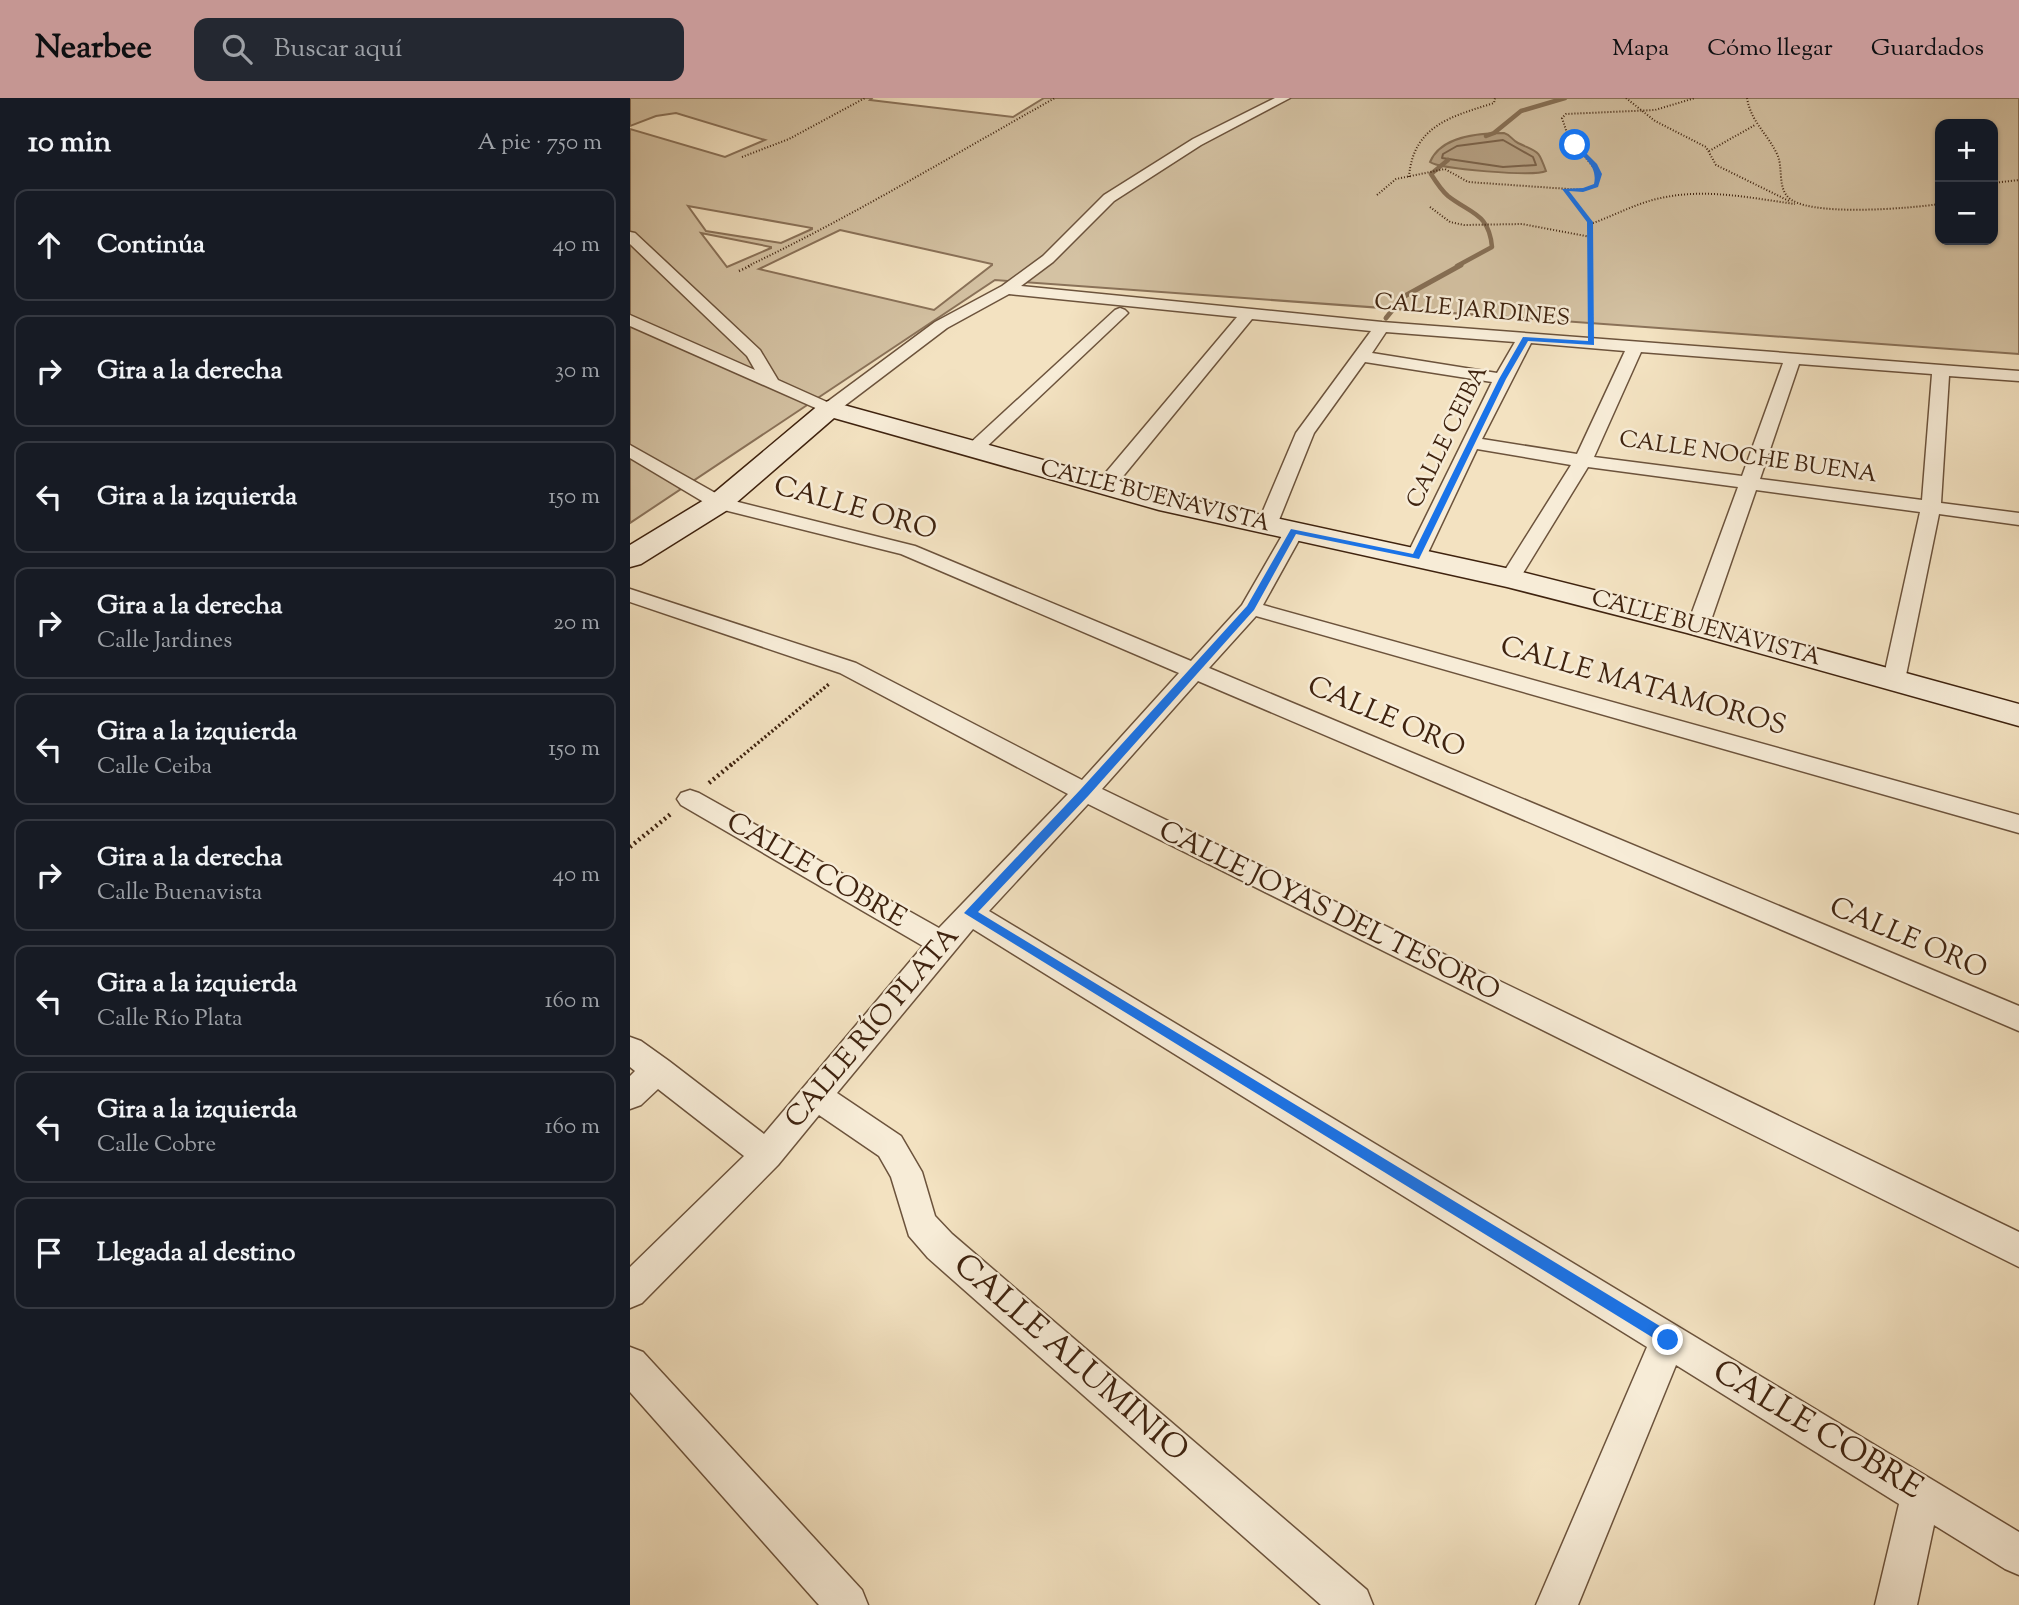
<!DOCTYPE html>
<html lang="es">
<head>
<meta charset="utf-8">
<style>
	body { margin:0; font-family:"Sorts Mill Goudy",serif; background:#242831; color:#f1f3f6 }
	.controls { position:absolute; right:21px; top:21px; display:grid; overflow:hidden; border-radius:14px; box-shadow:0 2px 5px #0004 }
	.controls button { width:63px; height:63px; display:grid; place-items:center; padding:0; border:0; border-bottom:2px solid #363941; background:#171b24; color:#f1f3f6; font:35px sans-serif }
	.stop { position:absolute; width:21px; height:21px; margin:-16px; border:5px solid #1a73e8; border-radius:50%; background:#fff }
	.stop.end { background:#1a73e8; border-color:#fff; box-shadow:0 2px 7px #0008 }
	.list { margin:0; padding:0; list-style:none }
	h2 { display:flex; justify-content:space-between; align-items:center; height:91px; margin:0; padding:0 28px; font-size:30px }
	h2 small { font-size:23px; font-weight:400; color:#9ea1a6 }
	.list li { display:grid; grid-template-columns:46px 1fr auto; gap:21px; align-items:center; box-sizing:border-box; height:112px; margin:0 14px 14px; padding:0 14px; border:2px solid #363941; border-radius:14px }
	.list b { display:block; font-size:26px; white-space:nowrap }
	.list p { margin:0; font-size:23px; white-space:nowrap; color:#9ea1a6 }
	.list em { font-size:23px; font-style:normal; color:#9ea1a6 }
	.icon { flex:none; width:38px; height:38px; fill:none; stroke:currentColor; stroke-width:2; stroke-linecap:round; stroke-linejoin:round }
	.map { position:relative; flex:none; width:1389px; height:1507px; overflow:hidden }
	header { display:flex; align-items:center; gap:42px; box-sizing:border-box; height:98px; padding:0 35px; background:#c59692; color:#111 }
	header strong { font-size:33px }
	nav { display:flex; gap:38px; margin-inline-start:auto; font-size:24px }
	.search { width:490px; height:63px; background:#242831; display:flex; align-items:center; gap:18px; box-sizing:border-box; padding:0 24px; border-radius:14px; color:#9ea1a6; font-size:26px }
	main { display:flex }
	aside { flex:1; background:#171b24 }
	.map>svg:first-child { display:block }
	.green { fill:#d4c2a3; stroke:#8a7259; stroke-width:2; fill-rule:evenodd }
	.water { fill:#b6a184; stroke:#866f55; stroke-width:2 }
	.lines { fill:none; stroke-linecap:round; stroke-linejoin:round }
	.shore { stroke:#7a624a; stroke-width:2 }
	.stream-far1 { stroke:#866f55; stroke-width:4.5 }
	.stream { stroke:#866f55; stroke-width:5 }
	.street-casing { stroke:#6c533c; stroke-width:3 }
	.secondary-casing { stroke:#3f230f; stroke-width:3 }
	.path-far3 { stroke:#3f230f; stroke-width:2; stroke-dasharray:1 2; stroke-linecap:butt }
	.path-far2 { stroke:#3f230f; stroke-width:2.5; stroke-dasharray:1 2.5; stroke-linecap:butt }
	.path-far1 { stroke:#3f230f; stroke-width:3.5; stroke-dasharray:2 2.5; stroke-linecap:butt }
	.path { stroke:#3f230f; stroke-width:4.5; stroke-dasharray:2 3.5; stroke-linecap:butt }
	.street { fill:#f7ecd7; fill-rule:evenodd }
	.secondary { fill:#f7ecd7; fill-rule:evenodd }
	.route { fill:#1a73e8 }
	.labels { text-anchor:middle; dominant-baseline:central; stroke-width:5; stroke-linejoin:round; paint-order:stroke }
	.far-street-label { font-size:23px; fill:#3f230f; stroke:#f7ecd7 }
	.street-label { font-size:28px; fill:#3f230f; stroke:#f7ecd7 }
	.near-street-label { font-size:33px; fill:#3f230f; stroke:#f7ecd7 }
</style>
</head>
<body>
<header>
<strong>Nearbee</strong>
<div class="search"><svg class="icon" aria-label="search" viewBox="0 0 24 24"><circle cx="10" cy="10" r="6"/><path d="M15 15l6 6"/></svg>Buscar aquí</div>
<nav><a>Mapa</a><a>Cómo llegar</a><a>Guardados</a></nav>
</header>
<main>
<aside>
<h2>10 min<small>A pie · 750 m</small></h2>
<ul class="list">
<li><svg class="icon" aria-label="ahead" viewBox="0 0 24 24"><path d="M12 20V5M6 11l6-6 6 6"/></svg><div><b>Continúa</b></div><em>40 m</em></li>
<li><svg class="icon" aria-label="right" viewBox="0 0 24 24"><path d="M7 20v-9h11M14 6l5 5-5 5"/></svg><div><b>Gira a la derecha</b></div><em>30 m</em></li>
<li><svg class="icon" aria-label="left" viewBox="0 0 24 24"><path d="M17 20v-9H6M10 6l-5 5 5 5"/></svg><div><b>Gira a la izquierda</b></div><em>150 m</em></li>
<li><svg class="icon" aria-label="right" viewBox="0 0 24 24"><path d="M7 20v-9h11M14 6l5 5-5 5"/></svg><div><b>Gira a la derecha</b><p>Calle Jardines</p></div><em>20 m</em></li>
<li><svg class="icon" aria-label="left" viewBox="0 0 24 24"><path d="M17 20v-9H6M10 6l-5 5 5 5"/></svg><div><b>Gira a la izquierda</b><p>Calle Ceiba</p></div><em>150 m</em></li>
<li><svg class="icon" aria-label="right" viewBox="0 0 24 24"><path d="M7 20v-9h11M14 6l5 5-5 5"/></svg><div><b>Gira a la derecha</b><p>Calle Buenavista</p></div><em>40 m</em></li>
<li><svg class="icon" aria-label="left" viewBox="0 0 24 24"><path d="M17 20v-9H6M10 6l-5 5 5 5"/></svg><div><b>Gira a la izquierda</b><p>Calle Río Plata</p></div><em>160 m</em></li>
<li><svg class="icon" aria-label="left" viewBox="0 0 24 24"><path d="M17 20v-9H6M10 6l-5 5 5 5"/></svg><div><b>Gira a la izquierda</b><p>Calle Cobre</p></div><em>160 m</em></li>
<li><svg class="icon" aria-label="arrive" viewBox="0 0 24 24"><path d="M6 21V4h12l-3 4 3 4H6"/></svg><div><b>Llegada al destino</b></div></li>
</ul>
</aside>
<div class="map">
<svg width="1389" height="1507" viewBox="0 0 1389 1507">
	<rect width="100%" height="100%" fill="#f3e2c1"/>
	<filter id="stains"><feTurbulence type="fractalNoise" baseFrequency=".00286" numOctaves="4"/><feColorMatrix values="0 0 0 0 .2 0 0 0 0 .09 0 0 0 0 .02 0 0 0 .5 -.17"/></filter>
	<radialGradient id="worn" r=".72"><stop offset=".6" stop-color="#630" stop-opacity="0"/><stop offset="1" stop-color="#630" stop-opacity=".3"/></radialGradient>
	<path class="green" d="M0,0H242L240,2L383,19L414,0H1389V256L365,182L0,425V31L95,59L135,42L46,15L26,18L0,28ZM1310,26H1363V142H1310ZM58,108L182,130V131L151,145L76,133ZM210,132L362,166V167L304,212L129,171ZM71,135L141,149V150L97,169Z"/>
	<path class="water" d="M874,35C881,37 882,42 888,45C909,55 908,51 916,73C904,79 809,71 800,64C811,38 848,35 874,35Z"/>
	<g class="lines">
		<path class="shore" d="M873,42L903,59L906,67L873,69L812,60L813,56L827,48Z"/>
		<g class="stream-far1">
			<path d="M856,38L864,35L891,13L935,0"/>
			<path d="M818,62L801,76C806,84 811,92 818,98C841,116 859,115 862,149L827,168"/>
		</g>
		<path class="stream" d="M756,220L773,199L831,167"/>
		<defs>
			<g id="street">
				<path d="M645,0H660L571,47L484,103L423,164L391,188L752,224L1389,273V283L1319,278L1311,405L1389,415V427L1309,416L1275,582L1272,587L1264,589L1256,587L1253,582L1290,414L1126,392L1079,528L1076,533H1060L1057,528L1108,389L958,369L890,480L887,484H873L870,480L941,367L847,351L796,459L793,463H779L776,459L862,284L735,264L684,335L647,427L644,431H630L627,427L666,335L741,233L622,221L481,393L474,395L465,389L467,385L607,219L379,196L317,230L205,315L199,316L0,228V217L125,272L117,258L0,146V134L5,135L130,252L148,282L197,304L305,224L372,188L413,158L474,97L563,41ZM756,234L885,244L867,275L742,255ZM901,245L995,253L947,356L852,341ZM1011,254L1153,265L1112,378L964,359ZM1169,266L1302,276L1292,402L1130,381Z"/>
				<path d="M490,210L495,212L498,215L495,218L350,355H338L335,351L338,347L485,212Z"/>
				<path d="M0,347L96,401L285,448L561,563L612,507L657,429H671L674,433L633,507L1389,717V735L626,518L579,570L1389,908V933L568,583L472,691L1389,1134V1169L458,706L359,813L1389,1434V1477L1375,1471L1304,1427L1287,1507H1245L1269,1406L1046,1267L948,1507H906L1017,1249L343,831L207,995L271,1038L292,1074L305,1118L322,1136L737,1492L743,1507H691L298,1160L279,1138L261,1079L249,1058L189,1017L148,1067L12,1205L0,1210V1169L114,1058L28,991L11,1007L0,1011V978L5,973L0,969V939L11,943L39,963L134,1036L293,848L51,707L47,701L51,695L60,692L69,695L309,830L438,696L210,575L0,504V491L226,565L452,682L549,575L271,456L82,409L0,360Z"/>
				<path d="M0,1249L13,1254L232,1492L238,1507H189L0,1294Z"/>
			</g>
			<path id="secondary" d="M199,303L544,398L880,471L1079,521L1389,606V628L1057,535L877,489L529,412L204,320L99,411L11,466L0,469V447L79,399L190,306Z"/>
		</defs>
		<use href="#street" class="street-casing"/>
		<use href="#secondary" class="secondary-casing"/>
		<g class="path-far3">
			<path d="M996,0L1025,23L1076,49L1086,67L1159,103"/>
			<path d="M1117,0C1121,24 1137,35 1147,56C1153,68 1148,87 1157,98C1174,120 1282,110 1310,106"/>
			<path d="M1079,53L1125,27"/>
			<path d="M112,59L159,41L235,0"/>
			<path d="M779,79C783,27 823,18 864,5L865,0"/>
			<path d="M1363,85L1389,82"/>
			<path d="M935,91L960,124L961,168"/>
			<path d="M747,97L766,81L815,71L838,84L953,92L966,87L969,76L938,38L932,20L936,16L1025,12L1065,0"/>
			<path d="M800,109L820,124L834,127L892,126L961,139"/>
			<path d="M960,126C984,118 1006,105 1031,100C1075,90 1121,100 1165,106"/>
			<path d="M118,168C223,118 323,57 425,0"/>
		</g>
		<g class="path-far2">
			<path d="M961,167L962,227"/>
			<path d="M109,173L122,167"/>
		</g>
		<path class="path-far1" d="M100,668L199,586"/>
		<g class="path">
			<path d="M79,685L102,666"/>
			<path d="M0,749L42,715"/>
		</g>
		<use href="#street" class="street"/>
		<use href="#secondary" class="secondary"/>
	</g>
	<path class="route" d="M947,46L967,66L972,76L968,89L953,94L939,93L963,124L964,247L898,243L876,281L789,461L666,436L624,512L459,697L348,814L1043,1236L1046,1242L1043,1247L1038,1249L334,815L451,691L617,508L661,431L783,456L869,281L893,239L958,243L957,124L932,91L953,90L964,86C968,68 954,60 942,47Z"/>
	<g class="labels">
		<g class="far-street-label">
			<text transform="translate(842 213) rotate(5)">CALLE JARDINES</text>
			<text transform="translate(818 339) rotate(-64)">CALLE CEIBA</text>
			<text transform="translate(1118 360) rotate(8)">CALLE NOCHE BUENA</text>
			<text transform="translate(525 399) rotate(14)">CALLE BUENAVISTA</text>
			<text transform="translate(1076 531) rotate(15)">CALLE BUENAVISTA</text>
		</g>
		<g class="street-label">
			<text transform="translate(225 411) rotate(16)">CALLE ORO</text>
			<text transform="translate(1013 589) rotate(16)">CALLE MATAMOROS</text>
			<text transform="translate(756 620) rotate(23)">CALLE ORO</text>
			<text transform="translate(186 773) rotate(30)">CALLE COBRE</text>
			<text transform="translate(699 814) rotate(26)">CALLE JOYAS DEL TESORO</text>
			<text transform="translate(1278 841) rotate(23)">CALLE ORO</text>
			<text transform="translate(243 930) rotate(-50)">CALLE RÍO PLATA</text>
		</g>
		<g class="near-street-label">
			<text transform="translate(440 1261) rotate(41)">CALLE ALUMINIO</text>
			<text transform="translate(1187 1333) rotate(31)">CALLE COBRE</text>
		</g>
	</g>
	<rect width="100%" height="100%" filter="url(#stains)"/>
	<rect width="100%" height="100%" fill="url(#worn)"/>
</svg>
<div class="controls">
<button>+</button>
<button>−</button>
</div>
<div class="stop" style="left:945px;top:47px"></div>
<div class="stop end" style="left:1038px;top:1242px"></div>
</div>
</main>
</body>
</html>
